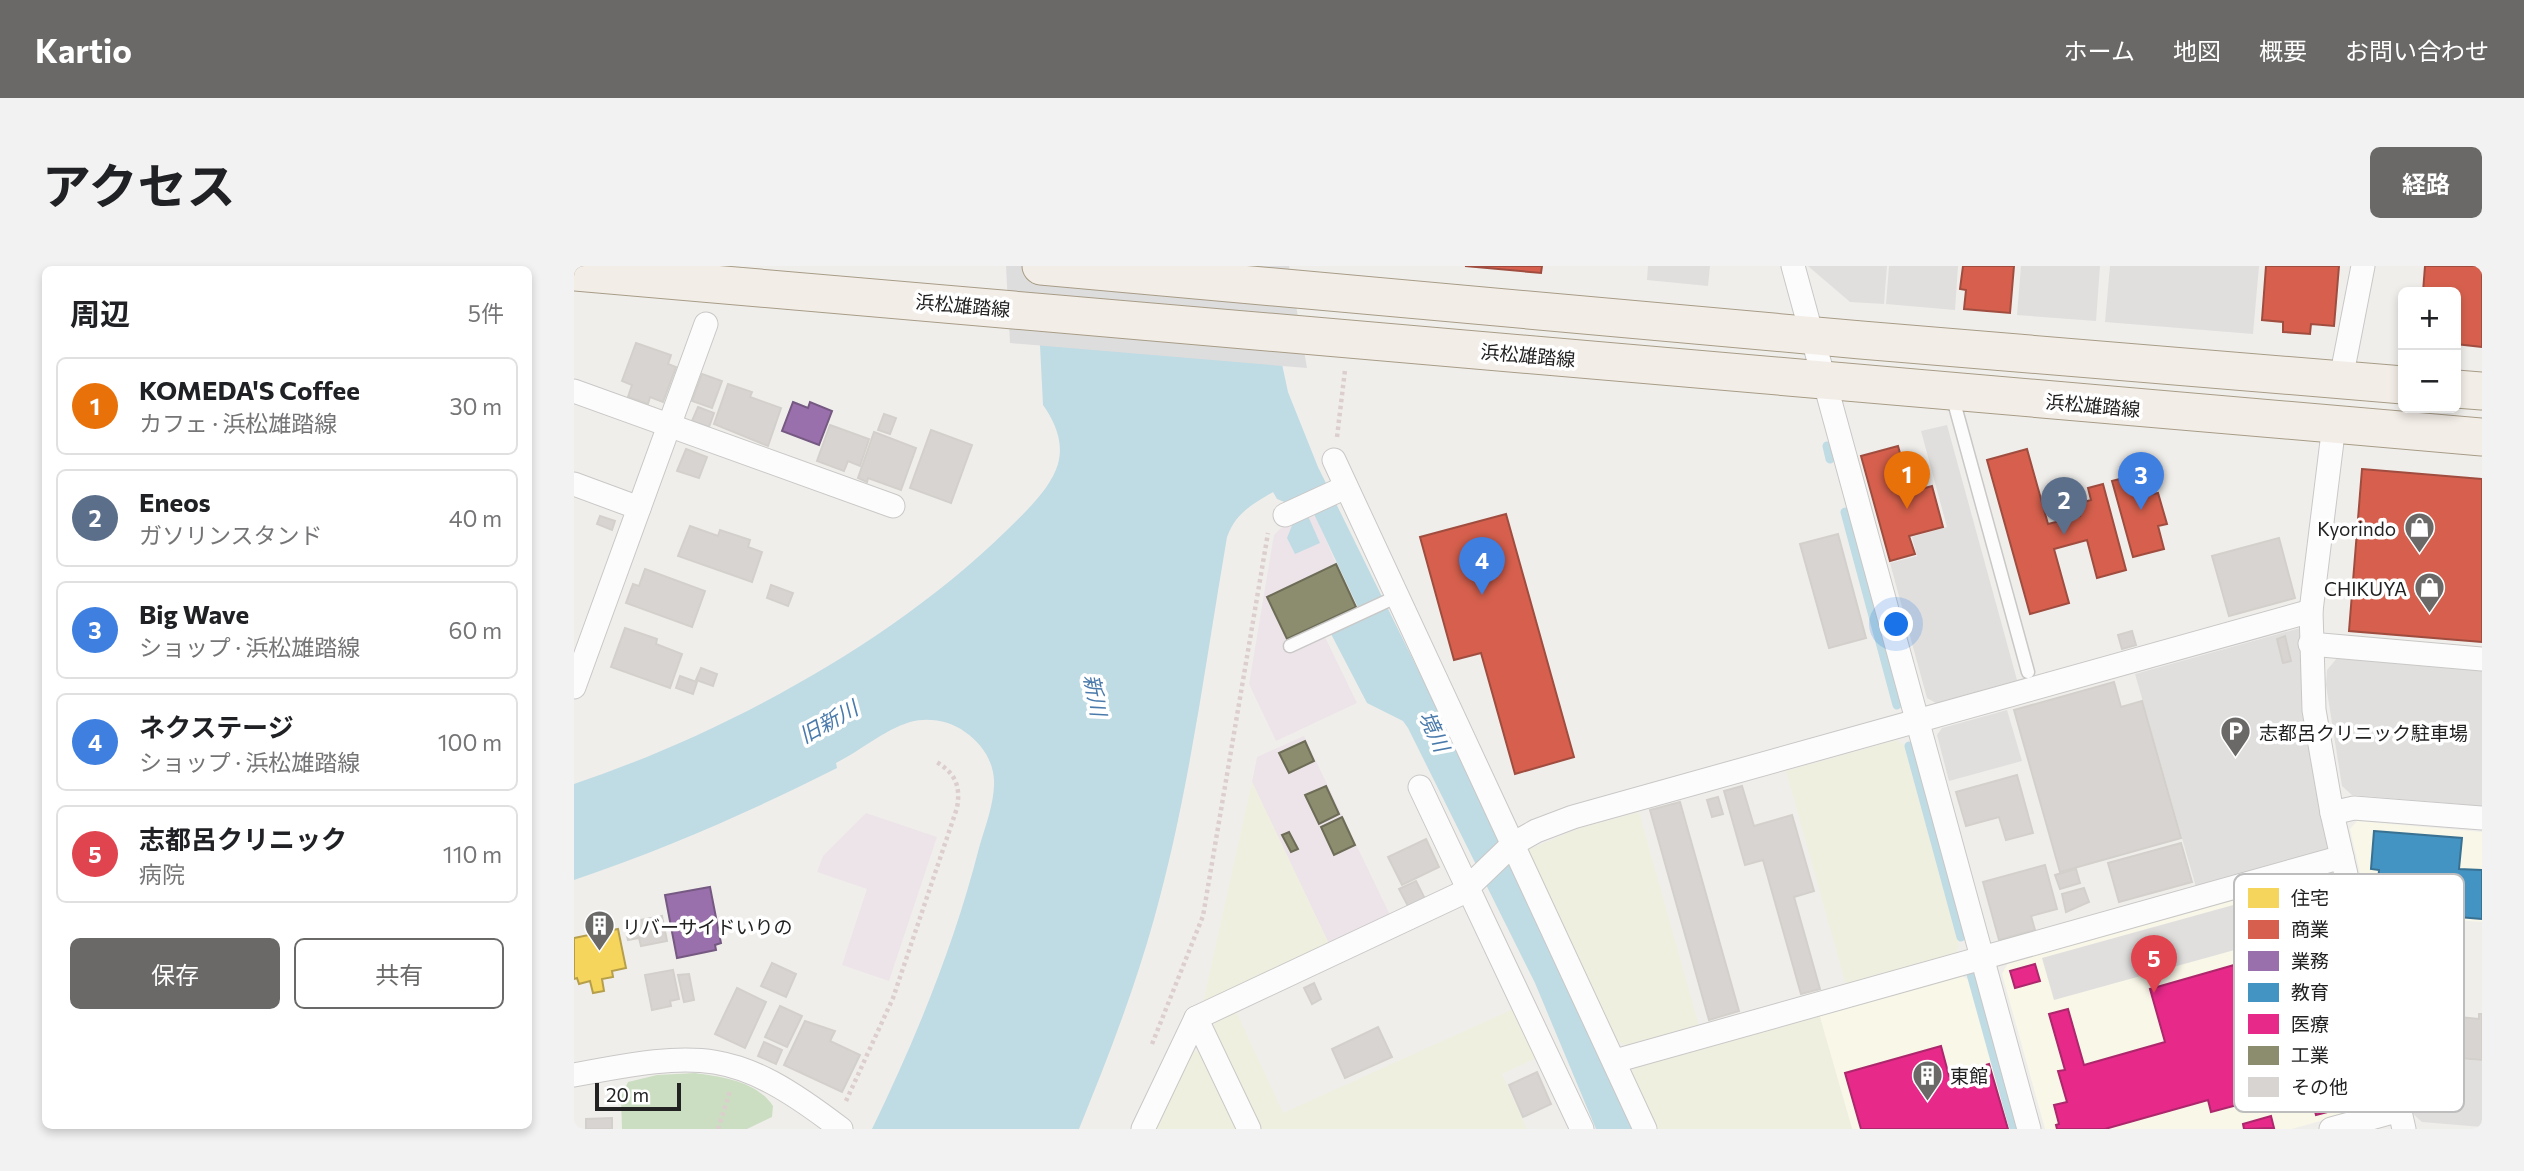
<!DOCTYPE html>
<html lang="ja">
<head>
<meta charset="utf-8">
<style>
	body { margin:0; font-family:Commissioner,"Noto Sans JP",sans-serif; background:#f2f2f2; color:#202124 }
	.controls { position:absolute; right:21px; top:21px; display:grid; overflow:hidden; border-radius:10px; box-shadow:0 4px 10px #0003 }
	.controls button { width:63px; height:63px; display:grid; place-items:center; padding:0; border:0; border-bottom:2px solid #e0e0e0; background:#fff; color:#202124; font:35px sans-serif }
	.scale { position:absolute; left:21px; bottom:18px; width:86px; box-sizing:border-box; padding-left:7px; border:4px solid #222; border-top:0; font-size:19px; line-height:24px; white-space:nowrap; color:#222; -webkit-text-stroke:5px #fff; paint-order:stroke }
	.you { position:absolute; left:1323px; top:359px; width:24px; height:24px; margin:-18px; border:5px solid #fff; border-radius:50%; background:#1a73e8; box-shadow:0 0 0 10px #1a73e833 }
	.badge { display:grid; place-items:center; width:46px; height:46px; border-radius:50%; background:#6a6968; color:#fff; font-size:23px; font-weight:700 }
	.pin { position:absolute; translate:-50% -58px; filter:drop-shadow(0 2px 4px #0008) }
	.pin::after { content:''; position:absolute; top:37px; width:24px; height:21px; background:inherit; clip-path:polygon(0 0,100% 0,50% 100%) }
	.list { margin:0; padding:0; list-style:none }
	h2 { display:flex; justify-content:space-between; align-items:center; height:91px; margin:0; padding:0 28px; font-size:30px }
	h2 small { font-size:23px; font-weight:400; color:#757577 }
	.list li { display:grid; grid-template-columns:46px 1fr auto; gap:21px; align-items:center; box-sizing:border-box; height:98px; margin:0 14px 14px; padding:0 14px; border:2px solid #e0e0e0; border-radius:10px }
	.list b { display:block; font-size:26px; white-space:nowrap }
	.list p { margin:0; font-size:23px; white-space:nowrap; color:#757577 }
	.list em { font-size:23px; font-style:normal; color:#757577 }
	.actions { display:flex; gap:14px; padding:21px 28px }
	.actions a { flex:1; padding:16px 0; border:2px solid #6a6968; border-radius:10px; text-align:center; font-size:24px; color:#6a6968 }
	.actions .main { background:#6a6968; color:#fff }
	.map { position:relative; flex:none; width:1908px; height:863px; overflow:hidden; border-radius:10px }
	header { display:flex; align-items:center; gap:42px; box-sizing:border-box; height:98px; padding:0 35px; background:#6a6968; color:#fff }
	header strong { font-size:33px }
	nav { display:flex; gap:38px; margin-inline-start:auto; font-size:24px }
	.intro { display:flex; align-items:center; justify-content:space-between; box-sizing:border-box; height:168px; padding:0 42px }
	h1 { margin:0; font-size:49px }
	.button { padding:18px 32px; border-radius:10px; background:#6a6968; color:#fff; font-size:24px; font-weight:700 }
	main { display:flex; gap:42px; padding:0 42px }
	aside { flex:1; background:#fff; border-radius:10px; box-shadow:0 4px 10px #0003 }
	.map>svg:first-child { display:block }
	.industrial { fill:#ede4e9 }
	.education { fill:#f8f7e8 }
	.farmland { fill:#efefdf }
	.forest { fill:#cbdec1 }
	.parking { fill:#e0dfde }
	.water { fill:#bfdbe3 }
	.pier { fill:#dedddd }
	.homes { fill:#f6d55c; stroke:#b69f4b; stroke-width:2 }
	.shops { fill:#d6604d; stroke:#a04d40; stroke-width:2 }
	.offices { fill:#9970ab; stroke:#755982; stroke-width:2 }
	.schools { fill:#4393c3; stroke:#397193; stroke-width:2 }
	.health { fill:#e7298a; stroke:#ac276b; stroke-width:2 }
	.industry { fill:#8c8c6e; stroke:#6c6c57; stroke-width:2 }
	.lines { fill:none; stroke-linecap:round; stroke-linejoin:round }
	.stream { stroke:#bfdbe3; stroke-width:9 }
	.building { fill:#d7d4d2; stroke:#d3d0cc; stroke-width:2 }
	.lane-casing { stroke:#c9c8c7; stroke-width:15 }
	.street-casing { stroke:#c9c8c7; stroke-width:25 }
	.primary-casing { stroke:#a79c86; stroke-width:39 }
	.path { stroke:#dccecd; stroke-width:4.5; stroke-dasharray:3.5 3.5; stroke-linecap:butt }
	.lane { stroke:#fdfcfc; stroke-width:12 }
	.street { stroke:#fdfcfc; stroke-width:23 }
	.primary { stroke:#f3ede7; stroke-width:37 }
	.labels { text-anchor:middle; dominant-baseline:central; stroke-width:7; stroke-linejoin:round; paint-order:stroke }
	.street-label { font-size:19px; fill:#222; stroke:#fff }
	.poi-label { font-size:19px; fill:#222; stroke:#fff; text-anchor:start }
	.water-label { font-size:21px; font-style:italic; fill:#4a7aab; stroke:#fff }
	.key { fill:#fff; stroke:#bdbdbd; stroke-width:2 }
	.key-label { font-size:19px; fill:#222 }
</style>
</head>
<body>
<header>
<strong>Kartio</strong>
<nav><a>ホーム</a><a>地図</a><a>概要</a><a>お問い合わせ</a></nav>
</header>
<div class="intro"><h1>アクセス</h1><a class="button">経路</a></div>
<main>
<aside>
<h2>周辺<small>5件</small></h2>
<ul class="list">
<li><span class="badge" style="background:#e8710a">1</span><div><b>KOMEDA'S Coffee</b><p>カフェ · 浜松雄踏線</p></div><em>30 m</em></li>
<li><span class="badge" style="background:#5c6f8a">2</span><div><b>Eneos</b><p>ガソリンスタンド</p></div><em>40 m</em></li>
<li><span class="badge" style="background:#3f7fe0">3</span><div><b>Big Wave</b><p>ショップ · 浜松雄踏線</p></div><em>60 m</em></li>
<li><span class="badge" style="background:#3f7fe0">4</span><div><b>ネクステージ</b><p>ショップ · 浜松雄踏線</p></div><em>100 m</em></li>
<li><span class="badge" style="background:#e0444e">5</span><div><b>志都呂クリニック</b><p>病院</p></div><em>110 m</em></li>
</ul>
<div class="actions"><a class="main">保存</a><a>共有</a></div>
</aside>
<div class="map">
<svg width="1908" height="863" viewBox="0 0 1908 863">
	<rect width="100%" height="100%" fill="#f0eeeb"/>
	<g class="industrial">
		<path d="M740,247L787,354L751,371L783,437L702,475L675,418L698,280L700,269L715,254Z"/>
		<path d="M730,470L816,649L755,678L678,516L683,491Z"/>
		<path d="M292,547L363,571L315,715L268,699L293,623L243,606L249,590Z"/>
	</g>
	<g class="education">
		<path d="M1783,555L1908,566V656L1795,647L1776,563Z"/>
		<path d="M1696,622L1736,763L1793,747L1813,836L1718,863H1471L1428,708L1435,695Z"/>
		<path d="M1386,709L1394,713L1435,863H1278L1245,748Z"/>
	</g>
	<g class="farmland">
		<path d="M1322,474L1330,479L1385,680L1381,688L1272,719L1212,505Z"/>
		<path d="M678,516L755,678L629,737Z"/>
		<path d="M1065,546L1125,760L1053,780L1044,776L954,584L1003,563Z"/>
		<path d="M1761,604L1773,659L1711,677L1696,622Z"/>
		<path d="M939,743L963,792L928,808L953,863H685L638,766L642,755L662,745L709,847Z"/>
		<path d="M1245,748L1278,863H1083L1058,807L1061,800Z"/>
		<path d="M618,785L628,786L666,863H581Z"/>
	</g>
	<path class="forest" d="M121,807C149,811 182,815 199,840L198,851L173,863H48L47,831L54,816L83,809Z"/>
	<g class="parking">
		<path d="M1074,0H1136L1134,20L1073,14Z"/>
		<path d="M1234,0H1313L1310,38L1276,36Z"/>
		<path d="M1315,0H1384L1381,44L1312,38Z"/>
		<path d="M1447,0H1526L1522,55L1443,49Z"/>
		<path d="M1536,0H1685L1679,68L1531,56Z"/>
		<path d="M1373,159L1443,414L1362,437L1353,432L1316,297L1343,290L1338,271L1373,261L1347,165Z"/>
		<path d="M1726,362L1730,445L1755,584L1622,621L1561,408Z"/>
		<path d="M1764,391L1908,403V540L1778,529L1768,520L1752,419L1753,404Z"/>
		<path d="M1433,444L1448,495L1375,515L1363,469L1368,462Z"/>
		<path d="M1663,638L1675,680L1480,734L1468,692Z"/>
		<path d="M1824,788L1908,795V861L1848,856L1837,846Z"/>
	</g>
	<g class="water">
		<path d="M462,0H687L714,126L744,201L926,570L1062,863H1022L961,717L834,462L829,455L793,437L757,368L789,352L740,248L703,233L699,226C677,239 662,247 653,271C631,399 615,528 580,653C560,725 533,794 505,863H298C342,772 380,680 405,582C411,561 421,536 420,514C419,494 407,477 391,466C376,455 355,451 336,456C310,464 286,485 262,497L263,502C178,545 91,583 0,614V518C151,467 319,376 432,265C451,246 476,224 484,198C490,176 481,156 469,139Z"/>
		<path d="M734,250L746,277L721,288L713,272L719,257Z"/>
	</g>
	<path class="pier" d="M432,0H715L733,102L436,77Z"/>
	<path class="homes" d="M44,663L52,702L38,705L39,711L28,713L30,725L19,727L16,715L5,718L3,712L0,713V672Z"/>
	<g class="shops">
		<path d="M891,0H968L967,7Z"/>
		<path d="M1389,0H1440L1436,47L1390,43L1392,24L1386,23Z"/>
		<path d="M1692,0H1765L1760,60L1737,58L1736,68L1709,66V56L1688,54Z"/>
		<path d="M1851,0H1908V81L1882,78V26H1849Z"/>
		<path d="M1324,180L1337,226L1358,220L1369,261L1335,270L1341,288L1316,295L1287,190Z"/>
		<path d="M1453,183L1474,258L1506,250L1503,238L1517,234L1514,222L1529,218L1552,304L1523,312L1513,274L1480,283L1495,337L1456,348L1413,194Z"/>
		<path d="M1788,203L1908,213V376L1775,365Z"/>
		<path d="M1569,207L1575,229L1584,227L1593,258L1584,260L1590,283L1559,291L1538,215Z"/>
		<path d="M932,248L1000,491L941,508L907,387L880,394L846,271Z"/>
	</g>
	<g class="offices">
		<path d="M219,136L234,142L236,136L258,145L245,179L208,165Z"/>
		<path d="M136,621L147,677L141,679L142,684L103,692L91,629Z"/>
	</g>
	<path class="schools" d="M1800,565L1888,572L1885,603L1908,604V653L1802,644L1805,604L1797,603Z"/>
	<g class="health">
		<path d="M1674,695L1689,748L1712,742L1720,770L1738,765L1761,844L1742,849L1730,807L1705,814L1708,827L1637,846L1634,834L1531,863H1483L1482,859L1485,858L1480,839L1493,836L1484,805L1491,804L1475,748L1494,743L1510,799L1591,776L1576,723Z"/>
		<path d="M1461,698L1466,715L1441,722L1436,705Z"/>
		<path d="M1367,780L1375,810L1415,798L1434,863H1287L1271,807Z"/>
		<path d="M1697,850L1700,862L1670,863L1669,858Z"/>
	</g>
	<g class="industry">
		<path d="M762,298L782,341L713,373L693,331Z"/>
		<path d="M731,475L740,495L715,507L705,487Z"/>
		<path d="M752,520L765,548L745,558L731,529Z"/>
		<path d="M768,551L781,579L760,589L747,561Z"/>
		<path d="M715,566L724,583L717,586L708,569Z"/>
	</g>
	<g class="lines">
		<g class="stream">
			<path d="M1253,180L1256,193"/>
			<path d="M1271,246L1323,439"/>
			<path d="M1335,480L1387,671"/>
			<path d="M1397,708L1440,863"/>
		</g>
	</g>
	<g class="building">
		<path d="M62,77L97,89L94,98L102,101L89,136L76,131L74,138L54,131L58,119L48,115Z"/>
		<path d="M128,108L148,115L138,142L118,135Z"/>
		<path d="M154,118L178,126L176,131L207,142L194,180L140,158Z"/>
		<path d="M124,141L140,147L135,161L118,155Z"/>
		<path d="M310,148L322,152L316,168L304,164Z"/>
		<path d="M256,159L295,173L286,200L274,195L270,205L243,195Z"/>
		<path d="M357,164L398,179L377,237L336,222Z"/>
		<path d="M300,166L342,182L327,224L294,212L293,216L284,212Z"/>
		<path d="M112,183L133,191L125,212L103,205Z"/>
		<path d="M26,250L41,255L38,264L23,258Z"/>
		<path d="M116,260L144,270L146,264L176,274L174,281L188,286L178,316L104,290Z"/>
		<path d="M1264,268L1292,372L1255,382L1226,278Z"/>
		<path d="M1705,272L1721,332L1655,350L1638,290Z"/>
		<path d="M71,303L131,325L118,361L52,337L59,318L65,320Z"/>
		<path d="M197,319L219,327L214,340L193,332Z"/>
		<path d="M51,362L83,373L82,378L108,388L96,422L37,401Z"/>
		<path d="M1558,365L1562,379L1548,383L1544,369Z"/>
		<path d="M1711,370L1717,395L1709,397L1703,373Z"/>
		<path d="M127,402L143,408L139,420L122,414Z"/>
		<path d="M106,410L123,416L119,428L102,422Z"/>
		<path d="M1540,416L1547,441L1568,435L1607,572L1486,606L1440,444Z"/>
		<path d="M1443,509L1459,567L1432,574L1425,551L1392,560L1382,526Z"/>
		<path d="M1168,520L1180,560L1218,549L1240,625L1220,631L1246,723L1227,728L1189,594L1171,599L1150,525Z"/>
		<path d="M1144,531L1149,548L1138,551L1133,534Z"/>
		<path d="M1106,536L1165,745L1135,754L1076,544Z"/>
		<path d="M852,573L865,601L828,619L814,591Z"/>
		<path d="M1607,577L1618,616L1545,636L1534,597Z"/>
		<path d="M1471,599L1483,643L1457,650L1461,664L1425,674L1409,616Z"/>
		<path d="M1502,603L1506,617L1486,623L1481,609Z"/>
		<path d="M842,615L851,633L834,640L825,623Z"/>
		<path d="M1510,622L1515,636L1492,646L1488,628Z"/>
		<path d="M88,650L93,675L67,680L65,672L54,674L50,657Z"/>
		<path d="M198,697L222,708L212,731L187,720Z"/>
		<path d="M99,704L105,733L96,735L97,740L78,744L71,709Z"/>
		<path d="M115,708L120,734L110,736L104,709Z"/>
		<path d="M740,717L747,733L738,738L730,722Z"/>
		<path d="M163,722L192,736L171,782L141,768Z"/>
		<path d="M206,740L228,750L213,781L191,771Z"/>
		<path d="M1905,748H1908V794L1862,790L1866,749L1905,753Z"/>
		<path d="M231,755L261,765L256,775L286,789L268,826L210,799Z"/>
		<path d="M804,761L818,791L771,812L758,783Z"/>
		<path d="M190,776L208,784L202,798L184,790Z"/>
		<path d="M963,806L977,838L949,851L935,819Z"/>
		<path d="M38,852V863H12V853Z"/>
	</g>
	<g class="lines">
		<defs>
			<g id="lane">
				<path d="M1378,129L1454,406"/>
				<path d="M716,380L824,330"/>
			</g>
			<g id="street">
				<path d="M1219,0L1455,863"/>
				<path d="M1767,113L1789,0"/>
				<path d="M0,125L319,240"/>
				<path d="M1760,159L1737,345L1740,444L1758,547L1830,863"/>
				<path d="M760,194L1071,863"/>
				<path d="M0,218L65,242"/>
				<path d="M711,249L772,221"/>
				<path d="M1736,378L1908,393"/>
				<path d="M0,421L132,58"/>
				<path d="M846,521L1008,863"/>
				<path d="M1758,547L1780,542L1908,552"/>
				<path d="M622,752L675,863"/>
				<path d="M1041,795L1768,591"/>
				<path d="M0,809C128,785 160,781 267,863"/>
				<path d="M569,863L622,752L888,627L939,578L962,565L999,551L1737,345"/>
				<path d="M1757,863L1826,844"/>
			</g>
			<g id="primary">
				<path d="M467,0L1287,74L1829,119"/>
				<path d="M0,6L1908,171"/>
				<path d="M1882,123L1908,125"/>
			</g>
		</defs>
		<use href="#lane" class="lane-casing"/>
		<use href="#street" class="street-casing"/>
		<use href="#primary" class="primary-casing"/>
		<g class="path">
			<path d="M763,171L771,104"/>
			<path d="M578,778L629,650L694,267"/>
			<path d="M272,835L319,732L383,542C387,519 381,507 361,495"/>
			<path d="M144,863L156,825"/>
		</g>
		<use href="#lane" class="lane"/>
		<use href="#street" class="street"/>
		<use href="#primary" class="primary"/>
	</g>
	<defs>
		<symbol id="shop-pin" viewBox="-11 -11 22 30"><path d="M0 17L-7.5 6A9.5 9.5 0 1 1 7.5 6Z" fill="#6a6968" stroke="#fff"/><path d="M-5-2.5h2.3a2.7 3.5 0 0 1 5.4 0H5L5.5 6h-11ZM-1.5-2.5h3a1.5 2.3 0 0 0-3 0Z" fill="#fff"/></symbol>
		<symbol id="parking-pin" viewBox="-11 -11 22 30"><path d="M0 17L-7.5 6A9.5 9.5 0 1 1 7.5 6Z" fill="#6a6968" stroke="#fff"/><path d="M-3.5-5.5H1a3.5 3.5 0 0 1 0 7H-1V5.5H-3.5ZM-1-3.4V-.6H.8a1.4 1.4 0 0 0 0-2.8Z" fill="#fff"/></symbol>
		<symbol id="building-pin" viewBox="-11 -11 22 30"><path d="M0 17L-7.5 6A9.5 9.5 0 1 1 7.5 6Z" fill="#6a6968" stroke="#fff"/><path d="M-4-6H4V6H1V3H-1V6H-4ZM-2.5-4.3h1.7v1.8h-1.7ZM.8-4.3h1.7v1.8H.8ZM-2.5-1h1.7V.8h-1.7ZM.8-1h1.7V.8H.8Z" fill="#fff"/></symbol>
	</defs>
	<g fill-rule="evenodd">
		<use href="#shop-pin" x="1828" y="244" width="35" height="47"/>
		<use href="#shop-pin" x="1838" y="304" width="35" height="47"/>
		<use href="#parking-pin" x="1644" y="448" width="35" height="47"/>
		<use href="#building-pin" x="8" y="642" width="35" height="47"/>
		<use href="#building-pin" x="1336" y="792" width="35" height="47"/>
	</g>
	<g class="labels">
		<g class="street-label">
			<text transform="translate(389 39) rotate(5)">浜松雄踏線</text>
			<text transform="translate(954 89) rotate(5)">浜松雄踏線</text>
			<text transform="translate(1519 139) rotate(5)">浜松雄踏線</text>
		</g>
		<g class="poi-label">
			<text x="1822" y="262" text-anchor="end">Kyorindo</text>
			<text x="1833" y="322" text-anchor="end">CHIKUYA</text>
			<text x="1685" y="466">志都呂クリニック駐車場</text>
			<text x="48" y="660">リバーサイドいりの</text>
			<text x="1376" y="809">東館</text>
		</g>
		<g class="water-label">
			<text transform="translate(522 429) rotate(79)">新川</text>
			<text transform="translate(254 455) rotate(-29)">旧新川</text>
			<text transform="translate(861 465) rotate(65)">境川</text>
		</g>
	</g>
	<rect x="1660" y="608" width="230" height="238" rx="10" class="key"/>
	<rect x="1674" y="622" width="31" height="20" fill="#f6d55c"/>
	<rect x="1674" y="654" width="31" height="19" fill="#d6604d"/>
	<rect x="1674" y="685" width="31" height="20" fill="#9970ab"/>
	<rect x="1674" y="717" width="31" height="19" fill="#4393c3"/>
	<rect x="1674" y="748" width="31" height="20" fill="#e7298a"/>
	<rect x="1674" y="780" width="31" height="19" fill="#8c8c6e"/>
	<rect x="1674" y="811" width="31" height="20" fill="#d7d4d2"/>
	<g class="key-label">
		<text x="1717" y="639">住宅</text>
		<text x="1717" y="670">商業</text>
		<text x="1717" y="702">業務</text>
		<text x="1717" y="733">教育</text>
		<text x="1717" y="765">医療</text>
		<text x="1717" y="796">工業</text>
		<text x="1717" y="828">その他</text>
	</g>
</svg>
<div class="controls">
<button>+</button>
<button>−</button>
</div>
<div class="scale">20 m</div>
<div class="you"></div>
<div class="pin badge" style="left:1333px;top:243px;background:#e8710a">1</div>
<div class="pin badge" style="left:1490px;top:269px;background:#5c6f8a">2</div>
<div class="pin badge" style="left:1567px;top:244px;background:#3f7fe0">3</div>
<div class="pin badge" style="left:908px;top:329px;background:#3f7fe0">4</div>
<div class="pin badge" style="left:1580px;top:727px;background:#e0444e">5</div>
</div>
</main>
</body>
</html>
